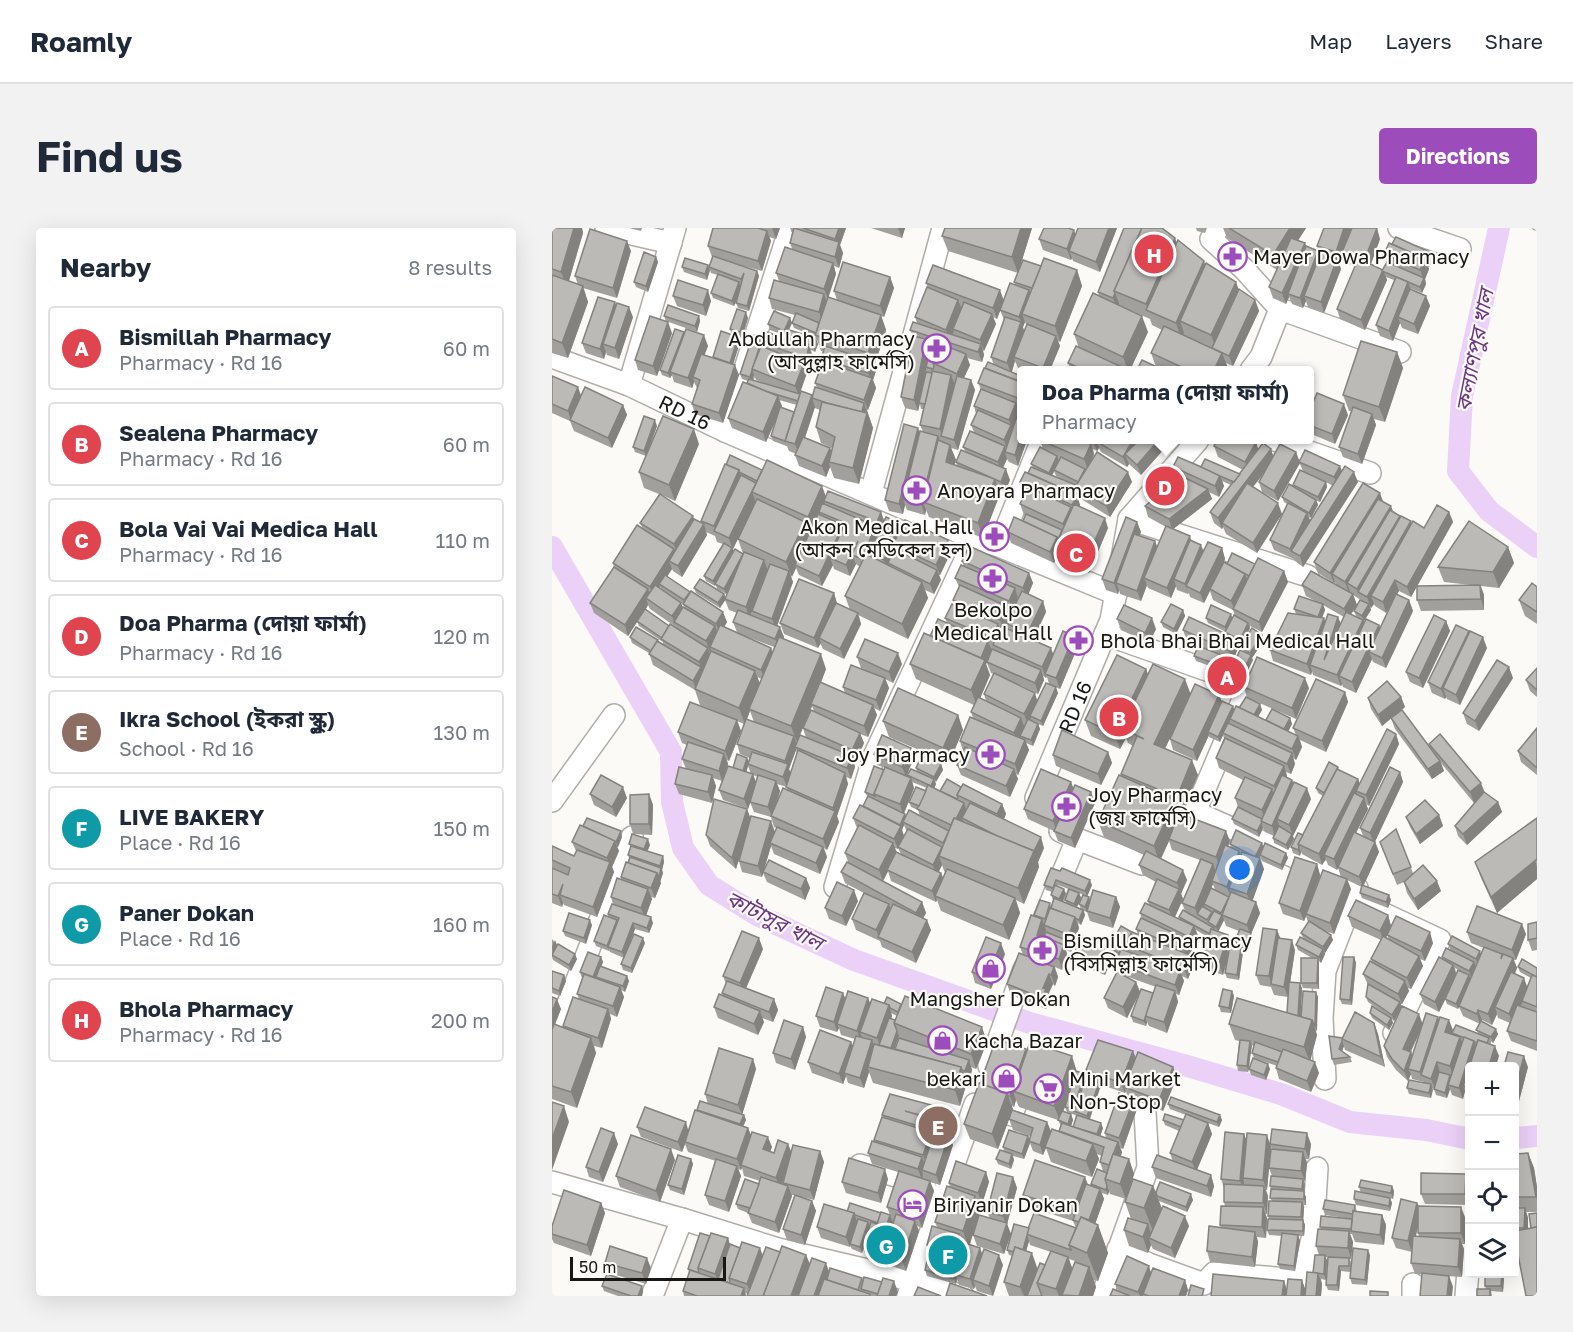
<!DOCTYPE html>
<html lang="en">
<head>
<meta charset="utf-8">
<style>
	body { margin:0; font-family:"Golos Text","Noto Sans Bengali",sans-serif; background:#f2f2f3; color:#1f2937 }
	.controls { position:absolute; right:18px; bottom:18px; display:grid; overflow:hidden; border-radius:6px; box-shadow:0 6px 24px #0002 }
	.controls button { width:54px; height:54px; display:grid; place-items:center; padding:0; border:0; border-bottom:2px solid #e0e1e3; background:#fff; color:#1f2937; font:30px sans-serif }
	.scale { position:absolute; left:18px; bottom:15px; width:156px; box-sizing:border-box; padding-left:6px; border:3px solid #171716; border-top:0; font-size:16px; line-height:21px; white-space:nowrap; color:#171716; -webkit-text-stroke:4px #fbfaf6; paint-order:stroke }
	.you { position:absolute; left:688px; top:642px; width:21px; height:21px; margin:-15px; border:4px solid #fff; border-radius:50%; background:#1a73e8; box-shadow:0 0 0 9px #1a73e833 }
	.badge { display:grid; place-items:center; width:39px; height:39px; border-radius:50%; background:#9d4cbc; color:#fff; font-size:20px; font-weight:700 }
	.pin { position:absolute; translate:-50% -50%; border:3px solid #fff; box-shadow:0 2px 6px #0006 }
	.popup { position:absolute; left:465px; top:138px; width:297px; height:78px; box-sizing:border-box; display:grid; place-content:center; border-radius:6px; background:#fff; filter:drop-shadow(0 2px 4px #0005); font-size:20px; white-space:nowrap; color:#747a83 }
	.popup b { font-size:22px; color:#1f2937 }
	.popup::after { content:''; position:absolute; left:50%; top:100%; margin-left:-12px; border:12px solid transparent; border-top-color:#fff }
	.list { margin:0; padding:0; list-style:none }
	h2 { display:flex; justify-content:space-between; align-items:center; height:78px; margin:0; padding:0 24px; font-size:26px }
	h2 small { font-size:20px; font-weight:400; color:#747a83 }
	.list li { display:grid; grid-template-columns:39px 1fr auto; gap:18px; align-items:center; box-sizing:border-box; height:84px; margin:0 12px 12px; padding:0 12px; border:2px solid #e0e1e3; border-radius:6px }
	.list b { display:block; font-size:22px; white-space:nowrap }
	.list p { margin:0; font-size:20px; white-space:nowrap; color:#747a83 }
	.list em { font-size:20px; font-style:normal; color:#747a83 }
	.icon { flex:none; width:33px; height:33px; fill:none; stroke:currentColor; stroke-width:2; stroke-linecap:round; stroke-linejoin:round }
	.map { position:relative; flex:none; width:985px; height:1068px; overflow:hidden; border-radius:6px }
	header { display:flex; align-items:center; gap:36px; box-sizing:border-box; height:84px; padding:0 30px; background:#fff; border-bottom:2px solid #e0e1e3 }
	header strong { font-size:28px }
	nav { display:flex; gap:33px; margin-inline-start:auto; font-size:21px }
	.intro { display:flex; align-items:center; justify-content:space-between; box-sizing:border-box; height:144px; padding:0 36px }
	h1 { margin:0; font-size:42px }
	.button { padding:15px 27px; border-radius:6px; background:#9d4cbc; color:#fff; font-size:21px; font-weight:700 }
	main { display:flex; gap:36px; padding:0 36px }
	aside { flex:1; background:#fff; border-radius:6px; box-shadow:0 6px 24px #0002 }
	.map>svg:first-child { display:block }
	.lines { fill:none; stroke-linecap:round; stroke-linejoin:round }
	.canal { stroke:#ebd0f7; stroke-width:22 }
	.street-casing { stroke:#aeadaa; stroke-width:24 }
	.street { stroke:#fff; stroke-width:21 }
	.wall { fill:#a1a09d; fill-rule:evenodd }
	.shaded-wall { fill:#83827f }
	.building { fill:#bbbab6; stroke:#83827f; stroke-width:1.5 }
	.labels { text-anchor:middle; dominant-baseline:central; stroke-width:4.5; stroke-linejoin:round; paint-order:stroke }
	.poi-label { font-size:20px; fill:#171716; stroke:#fbfaf6; text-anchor:start }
	.street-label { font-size:20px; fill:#171716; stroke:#fbfaf6 }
	.water-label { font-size:21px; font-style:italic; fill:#6b3680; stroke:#fbfaf6 }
</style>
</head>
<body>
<header>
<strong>Roamly</strong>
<nav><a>Map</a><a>Layers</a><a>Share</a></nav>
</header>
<div class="intro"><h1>Find us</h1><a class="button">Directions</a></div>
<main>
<aside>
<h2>Nearby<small>8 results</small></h2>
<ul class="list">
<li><span class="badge" style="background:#e0444e">A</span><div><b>Bismillah Pharmacy</b><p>Pharmacy · Rd 16</p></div><em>60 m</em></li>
<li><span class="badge" style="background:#e0444e">B</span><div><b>Sealena Pharmacy</b><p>Pharmacy · Rd 16</p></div><em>60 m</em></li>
<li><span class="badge" style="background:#e0444e">C</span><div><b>Bola Vai Vai Medica Hall</b><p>Pharmacy · Rd 16</p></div><em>110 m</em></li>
<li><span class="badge" style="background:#e0444e">D</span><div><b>Doa Pharma (দোয়া ফার্মা)</b><p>Pharmacy · Rd 16</p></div><em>120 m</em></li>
<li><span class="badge" style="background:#8d6e63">E</span><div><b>Ikra School (ইকরা স্কুল)</b><p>School · Rd 16</p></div><em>130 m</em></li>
<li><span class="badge" style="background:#0f9aa8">F</span><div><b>LIVE BAKERY</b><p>Place · Rd 16</p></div><em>150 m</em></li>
<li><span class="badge" style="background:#0f9aa8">G</span><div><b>Paner Dokan</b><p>Place · Rd 16</p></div><em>160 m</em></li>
<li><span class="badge" style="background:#e0444e">H</span><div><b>Bhola Pharmacy</b><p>Pharmacy · Rd 16</p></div><em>200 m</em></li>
</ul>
</aside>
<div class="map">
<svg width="985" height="1068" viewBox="0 0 985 1068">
	<rect width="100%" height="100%" fill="#fbfaf6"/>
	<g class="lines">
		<g class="canal">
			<path d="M947,0L910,168L906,243L937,283L985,319"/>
			<path d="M0,319L119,524L120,574L131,620L157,657L205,687L302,732L478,795L632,837L729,866L798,894L874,902L918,911"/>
			<path d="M963,910L985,908"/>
		</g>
		<defs>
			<g id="street">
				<path d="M54,0L119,15"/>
				<path d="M666,0L659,11L692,41L728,81L709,129L699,142"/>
				<path d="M847,0L908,21"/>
				<path d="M728,81L848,124"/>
				<path id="s1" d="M0,129L77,157L173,203L423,311L447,318L564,366"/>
				<path d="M77,157L123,0"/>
				<path d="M173,203L238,0"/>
				<path d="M723,212L818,245"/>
				<path d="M319,265L391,0"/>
				<path d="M577,291L756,348"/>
				<path d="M447,318L490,212"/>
				<path d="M553,406L697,457L643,584L722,619L805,660L773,743L770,790L773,851"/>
				<path id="s2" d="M484,570L559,392L577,291L646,212"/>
				<path d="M0,573L62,487"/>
				<path d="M525,611L590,636"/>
				<path d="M283,659L322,528L423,311"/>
				<path d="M811,676L888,712L842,805"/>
				<path d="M487,703L525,611L508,603"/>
				<path d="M0,817L80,609"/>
				<path d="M437,838L472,741"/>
				<path d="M460,887L474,847"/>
				<path d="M308,937L373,957"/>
				<path d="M0,954L130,991L226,1021L362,1053L411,1068"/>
				<path d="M566,1021L597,1036L652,1056L662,1045L750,1052L761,1007L765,940"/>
				<path d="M861,1056V1068"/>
				<path d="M100,1068L130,991"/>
				<path d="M356,1068L423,876"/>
				<path d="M550,1068L596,939L593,884"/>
				<path d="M914,1068L918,1016"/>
			</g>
		</defs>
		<use href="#street" class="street-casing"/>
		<use href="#street" class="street"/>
	</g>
	<g class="wall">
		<path d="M0,0H30L31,5L17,53L26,57L23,48L79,23L65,70L31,60L36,74L16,130L0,125Z"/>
		<path d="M77,0H90L89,3Z"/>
		<path d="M161,0H228L224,11L217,9L219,13L210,43L181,35L205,43L207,48L197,83L186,80L184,75L186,68L182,78L161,70L159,65L166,47L159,45L157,39L160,29L156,18Z"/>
		<path d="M238,0H294L288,17L291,25L287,40L282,38L284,46L276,69L285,72L282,63L338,49L342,60L332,89L329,88L334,102L322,139L324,143L321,152L324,160L316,182H315L321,200L307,256L282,250L278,239L274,249L247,238L243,227L244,226L237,223L235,218L221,213L219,208L225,190L214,214L180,200L176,190L196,153L190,151L188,146L209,109L235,111V109L266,116L263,124L259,122L261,130L257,141L253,139L255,145L247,166L260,168L265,160L263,155L270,135L269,131L271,123H269L264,109L242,100L240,95L243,87L220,81L217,70L227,53L224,45L240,21L238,15L240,5ZM202,147L204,152L216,157L201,152ZM227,172L245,177L242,184L229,180L230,178ZM263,179V180L268,182L264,199L269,215L280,220L279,224L278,220L253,210Z"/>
		<path d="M319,0H353L350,10Z"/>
		<path d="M480,0L466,45L396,23L390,8Z"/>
		<path d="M565,0L548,44L521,33L520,30L519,32L491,22L487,11Z"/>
		<path d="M644,0H655L653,5L645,3Z"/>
		<path d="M671,0H754L746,12L753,15L754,19L766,23L768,28V26L765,18L828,11L819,36L831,42L835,34L832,26L882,30L877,39H876L877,41L873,51L874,56L870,65L858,60L859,62L874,68L878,78L866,106L850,100L848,95L841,113L828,108L824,97L842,52L834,49L835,52L813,102L788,91L785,81L803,38L794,35L791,26L788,35H787L789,41L772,85L756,79L754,73L751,80L740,76L737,69L734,76L721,70L717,59L725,42L675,10Z"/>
		<path d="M980,0H985V3L981,2Z"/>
		<path d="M624,14L653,37L684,54L687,63L703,72L707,83L681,138L674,135L676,140L675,142H585L604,139L599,125L610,102L600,97L598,91L571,79L596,104L578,142H573L570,141L571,142H519L516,135L527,120L522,106L547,68L546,64Z"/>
		<path d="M104,29L106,34L96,64L84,59L82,54Z"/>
		<path d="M156,37L158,42L155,52L132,44L130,39Z"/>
		<path d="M489,38L525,42L530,58L508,114L506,113L508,118L498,142H473L466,140L463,133L460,144L469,148V212H475L466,238L457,234L455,231L451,240L458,252L453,264L447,262L448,266L431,310L377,289L374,282L373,287L355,282L353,277L351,286L337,283L333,272L366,200L367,204H371L368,197L372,181H369L368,176L366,183L353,180L349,169L361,108L358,102L365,95L363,89L376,60L374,55L452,72L463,57L462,54ZM448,82L452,92L439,129L442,137L426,155L429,161L422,178L424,186L419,197L422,204L411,219L413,223L404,234L405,238L402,237L404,232L399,220L406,222L423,162L419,152L412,150L418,137L415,130L430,134L432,127L431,122L432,123L444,96L441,89L445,91ZM473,94L475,98L472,104L471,99Z"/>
		<path d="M121,68L159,73L154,88L125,78Z"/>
		<path d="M64,77L81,89L67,131L55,127L54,124L52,131L34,125L30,115Z"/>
		<path d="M112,88H147L148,93L145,104L114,93Z"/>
		<path d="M196,90L190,110L180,107L178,101Z"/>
		<path d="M238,90L240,95L234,108L218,102L216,96Z"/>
		<path d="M120,105L105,148L86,142L83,132Z"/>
		<path d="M132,105L156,118L152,127L161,130L188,114L181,136L187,147L171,195L143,186L140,176L145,160L142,154L140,160L122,154L120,147L118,150L110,147L108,142Z"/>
		<path d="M845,124L851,140L833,194L822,191L824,197L810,236L791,229L787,219L800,183H797L791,167Z"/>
		<path d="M0,148L29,168L71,177L75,187L60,220L22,203L18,193L0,185Z"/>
		<path d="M757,184L796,187L783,216L757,205Z"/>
		<path d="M105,198L95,226L147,216L123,273L110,267L142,291L149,295V293L173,236L210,242L274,268L329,284L332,293L350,299L400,322L388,347H387L389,352L382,366L373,362L376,370L356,411L306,387L309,396L292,431L271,421L268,415L266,420L232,406L228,395L282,365L285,375L298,382L293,368L308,339L304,336L298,348L282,341L281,337L270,358L247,347L244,340L239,349L241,354L225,397L232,409L231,411L274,441L269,455L293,465L291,459L317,444L309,440L305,429L350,436L341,455L333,451L337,460L328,483L322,480L325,487L316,509L308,506L312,515L304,533L301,531L303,539L299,551L294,549L296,556L285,588L287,594L275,622L272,620L275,629L268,646L222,626L219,618L212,641L254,650L258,660L253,672L215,654L211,645L210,649L190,644L187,633L192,613L184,641L158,618L154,607L199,591L223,604L225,600L222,599L219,589L202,584L198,574L196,581L171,572L167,562L170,553L161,550L164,558L160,575L127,566L123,556L134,541L130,531L135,517L130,515L126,504L182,491L148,477L143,462L101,437L97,425L80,415L78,409L111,416V414L87,398L85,394L76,408L42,385L38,375L62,339L61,335L91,301L88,295L107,266L92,260L87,244L94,228L83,224L81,219ZM202,278L186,311L191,326L182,323L181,321ZM154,304L163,308L165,314L171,316L152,348L154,353L163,358L164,357L165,361L174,366L179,358L174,370L172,366L142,360L144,365L168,380L173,372L177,382L185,385L181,394L185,404L172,399L175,394L115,349L120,341L121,343L130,349L155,307ZM108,359L109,361L131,376L133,380H131L129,375L107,360ZM96,377L98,381L124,399L125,401L117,398L94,381ZM193,408L222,419L221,424L219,420ZM205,449L210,451L208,456ZM260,478L262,483L251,500L254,510L244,515V513L245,514ZM198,483L202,494L195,491ZM185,493L192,496L185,516L188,526L198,530L197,533L195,530L173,546L176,536L175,532L177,533L189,503ZM244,522L245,525L239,545L237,541ZM196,538L199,546L194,544ZM201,547L206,549L204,555ZM225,556L235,559L236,563L224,577L228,563Z"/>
		<path d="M488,212H621L618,218L609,213L612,221L589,247L577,236L575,239L549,224L547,220L545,223L541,221L542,226L541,230L580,254L558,289L526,269L525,265L524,267L528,277V279L556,300L537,345L506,331L505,328L502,335L459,315L456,304L471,293L474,288L472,287L468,276L473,265L468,254L481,240L479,236L491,221ZM502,243L504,248L520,256L500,248Z"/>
		<path d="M704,214L706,221H719L721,228L744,224L748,235L726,273L710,264L707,254L711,247L701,259L730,286L705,325L674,306L671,299L670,301L662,295L658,284L679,257L670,253L672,258L667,269L657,264L660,271L621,301L639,312L652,322L670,320L673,331L672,334L675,336H703L732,343L736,354L710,404L698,398V400L694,409L710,407L712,412L700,430L701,432L691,452L681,447L679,442L689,422L688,418L689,417L684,414L686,420L681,433L676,431L677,434L674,444L644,433L642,428L653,421L635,413L631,402L674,406V404L656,395L654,390H680L683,388L681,382L661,372L658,363L652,375L638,369L637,365L636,366L625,362L624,358L619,370L596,360L595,357L589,373L568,366L567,362L566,366L554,362L550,351L585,294L589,304L587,307L603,313L605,320L614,299L596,289L593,278L626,250H625L621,239H649L688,246L691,242L666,229L662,218Z"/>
		<path d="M747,234L790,244L806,254L751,339L743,333L742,331L722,322L718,312L735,276L732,274L730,269L742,259L741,257L751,243ZM774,254L781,258L758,292L757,289L759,290L766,277L764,272L768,274L775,259Z"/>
		<path d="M831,273L841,284L848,288V289L859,295L872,300L897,284L901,294L859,369L847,363L845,366L857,372L861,383L834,440L821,434L820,431L804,465L791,459L790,456L789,458L761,447L760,443L759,447L721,433L718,422L744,386L742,381L767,375L754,368L750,357H784L783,354L782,355L766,345L762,334ZM801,367L809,372L802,383L804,388L808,391L799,386L805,377ZM843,370L828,400L827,397L812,395V393L819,382L818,379L819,380L822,376L823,378L834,385ZM771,377L792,389L789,396L786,389L773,394L770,390L773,382Z"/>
		<path d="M956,319L962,335L947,360L929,358L932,367V382L869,383L865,372L919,357L892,354L886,339Z"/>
		<path d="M410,333L477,345L481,355L476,366L491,373L494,384L481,412L501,427L526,418L508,461L499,457L506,465L491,498L486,496L488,501L481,518L474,515L477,522L466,547L464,546L466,551L458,569L409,547L405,537L411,523L408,513L421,490L419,484L422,477L364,451L358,436L378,408L395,395L393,390L403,377L401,372L407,359L403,350L412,339ZM455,382L460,383L458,388ZM435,435L439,445L442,446L432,466L434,473L428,470L438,447L434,436ZM491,448L494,450L495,449L497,456L485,473L468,457L486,466L492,452Z"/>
		<path d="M985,359V396L973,388L967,372Z"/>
		<path d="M631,382L633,388L624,406L611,399L609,394Z"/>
		<path d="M565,391L604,401L597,415L569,402Z"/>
		<path d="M894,393L898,403L871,460L858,454L854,444Z"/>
		<path d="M917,405L935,420L908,477L895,471L894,469L893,471L880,465L876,454Z"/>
		<path d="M985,440V469L978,463L974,452Z"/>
		<path d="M594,441L596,447L638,466L667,467L670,474L682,481L687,480L695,470L692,459L757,460L744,491L696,470L708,476L710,482L706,489L714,492L738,490L740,496L736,503L744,507L741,500L793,464L796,474L774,524L748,512L750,519L744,532L741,530L743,536L739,546L734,544L735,549L740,552L742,556L759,571L741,608L742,611L736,622L722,615L721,610L722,608L713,604L711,600L707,609L682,596L680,591L686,579L683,570L691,552L667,540L664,530L672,510L671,507L668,514L657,509V507L645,533L621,522L618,511L629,486L613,520L646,547L630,584L627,583L628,585L678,613L676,619L679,620L678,616L711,619L734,625L736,630L730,642L710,633L708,628L707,630L712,641L700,673L704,674L708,685L699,706L701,710L696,723L690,720L691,724L687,752L675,750L673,745L675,731L671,747L654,741L650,731L657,710L644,702L646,708L641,719L639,718L641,723L638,728L641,738L636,751L630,748L632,753L627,767L624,766L626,774L615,805L597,798L595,794L594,798L581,794L579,788L601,765L604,759L568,746L564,735L566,729L559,724L557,719L580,704L586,706L584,701L590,691L588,685L597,677L596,673L604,654L591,647L587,637L592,627L552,609L546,593L570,548L569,546L581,518L576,515L574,510L568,521L539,508L533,492ZM617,613L620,622L648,632L630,675L633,683L627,689L628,691L623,689L631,671L629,665L635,652L609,631ZM661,656L663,662L659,661ZM672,692L674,698L687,703L683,713L685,718L680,717L666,704Z"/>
		<path d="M961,450L927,503L915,496L911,485Z"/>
		<path d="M849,469L853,479L846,485L879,521L877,516L932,564L946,574L950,584L915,617L906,608L903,598L927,570L922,575L889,535L892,543L880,551L843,501L839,490L830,498L819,481L816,470Z"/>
		<path d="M406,487L411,502L397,535L337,509L331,493Z"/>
		<path d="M985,500V547L969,534L966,523Z"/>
		<path d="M844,506L847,516L817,578L814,576L816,581L804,605L811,608L808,600L848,544L851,554L823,613L827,624L811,658L837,667L839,672L836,680L810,670L808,665L810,659L795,652L799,661L782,706L771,702L781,712L773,725L772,724L773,726L769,735L767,733V761L751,760L749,755L760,730L746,722L744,717L751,710L749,705L756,694L754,688L752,693L731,686L727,675L765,636L768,647L789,649L786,640L785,642L776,637L774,631L770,637L750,626L749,624L748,628L741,625L739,619L751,607L771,568L766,565L764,560L786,539L787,542L806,551L808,556Z"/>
		<path d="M556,524L560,535L549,557L504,538L501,527Z"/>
		<path d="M322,526L362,530L354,548L356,549L365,544L364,540L389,536L391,542L383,554L384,556L382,560L388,563L409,559L450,576L454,586L452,591L492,620L486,634L487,639L472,676L464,672L468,685L457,712L389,683L385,672L384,674L339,653L336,643L331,653L370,674L374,685L371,690L379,702L364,735L330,719L328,713L304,702L300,691L312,665L293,655L289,644L296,634L293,625L305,600L301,590L311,579L316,570L313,564L333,540L325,537ZM360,554L375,560L374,563L357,574L359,579L366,582L368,588L354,589L352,586L362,560ZM352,597L355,604L352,608L350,602ZM343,620L346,621V620L349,626L345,624ZM390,637L392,643L393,644L391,650L389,645L387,644Z"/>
		<path d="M519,554L521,560L539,564L543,575L523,620L506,613L502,603L476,591L472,581Z"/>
		<path d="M38,566L75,570L64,589L42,577Z"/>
		<path d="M97,566L101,577L100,607L81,606L78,596Z"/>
		<path d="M887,587L891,598L868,616L858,599L854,589Z"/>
		<path d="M985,590V651L945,685L929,650L923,634Z"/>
		<path d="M844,601L861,645L889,663L866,682L855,665L852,654L845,657L828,614Z"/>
		<path d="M70,609L66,619H65L67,623L60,639L62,644L45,689L12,677L11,675L10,679L0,675V618L22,628L24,623L20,614Z"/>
		<path d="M77,616L98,617L95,624L111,628L112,634L110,642L111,645L108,654L109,655L103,670L99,669L100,671L94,688L101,695L97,705L83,701L72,730L58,724L57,722V723L44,718L42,713L56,688V686L61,676L59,669L69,651V649L76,635L77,630L76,627L79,620Z"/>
		<path d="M499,640L540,657L535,668L538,672L564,669L568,679L561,700L538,693L535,684L532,683L533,687L529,697L526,695L527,700L520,717L521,719L519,724L514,722L515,726L510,742L503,739L506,749L503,758L501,756L496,767L498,771L494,781L459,767L455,756L471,727L468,719L483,688L498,675L499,678L501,672L499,667L500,664L494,662L492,657ZM506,657L519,662L513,672L514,675L511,673L514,666L512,661L505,658ZM527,665L531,667L527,676L529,681L525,679L529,670Z"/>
		<path d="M306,673L294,698L277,691L273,680Z"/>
		<path d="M836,687L839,698L834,710L837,711L835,707L881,715L873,733L868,731L871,738L859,761L856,760L857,763L850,776H849L850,779L871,796L887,792L901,802L899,806L901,807L900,805H926L924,802L928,796L911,788L907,779L906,781L895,776L893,771L887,784L872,776L868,766L890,731V729L898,721L896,716L929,726L932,720L919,715L915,704L974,706L964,732H962L965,740L963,746L976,759L979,750L968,744L966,739L985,740V823L959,813L955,803L958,795L946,790L945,786L940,797L930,792L929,794L946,806L941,815L939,813V816L947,828L918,838V869L915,868L913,863L911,871L900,867L898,861L895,870L884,867L882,861L880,860L879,870L857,866L855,860L872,854L860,851L859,846L856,853L844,842L835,829L832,818L849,780L842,793L840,791L841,795L837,802L820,790L818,785H832L816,774L814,769L816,757L811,746L820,734L819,731L829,712L800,699L796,688ZM903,740L914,746L904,745ZM869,801L861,828L859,824Z"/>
		<path d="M985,694V722L980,723L976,712Z"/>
		<path d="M40,697L34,716L13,708L11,703Z"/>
		<path d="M725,702L728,710L743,722L738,755L750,760L749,789L764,764L766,769L764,804L765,807L758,832L767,845L759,864L727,851L724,840L725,838L702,830L700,825L702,818L699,817L697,841H718L714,852L699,847L697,841L696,844L686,843L685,837L687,813L683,812L677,796L735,785L736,769L722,767L719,759L708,757L704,747Z"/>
		<path d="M0,711L5,717L3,721L25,731L19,743L1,732L0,729Z"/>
		<path d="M93,715L80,745L71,742L69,736Z"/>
		<path d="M557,719L560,730L553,747L526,736L522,726Z"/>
		<path d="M211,721L194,760L222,771L226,782L221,794L210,790L212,794L206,807L166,790L162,779L171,768L170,765L174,756L171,748Z"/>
		<path d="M453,726L439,761L423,755L420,744Z"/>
		<path d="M49,729L51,734L49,739L77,753L73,764L69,762L72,769L65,789L58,786L59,791L50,820L42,818L44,825L25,880L0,871V769L9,781L3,796L11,800V798L27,771L25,766L30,750L28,744Z"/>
		<path d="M802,729L804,735L800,777L790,776L788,771Z"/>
		<path d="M0,743L12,747L14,753L8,768L0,765Z"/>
		<path d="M584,754L588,764L575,790L556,780L552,770Z"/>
		<path d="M680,763L682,768L679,785L669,784L667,778Z"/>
		<path d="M291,765L293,771L316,770L318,775L320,771L435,814L424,841L419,839L420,842L417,854L414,853L415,854L408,878L321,855L317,844L312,860L296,855L294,848L291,856L260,845L256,834L299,814L301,819L303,811L289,807L287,800L285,804L268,799L264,788ZM339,785L345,788L343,792L339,791L340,788ZM347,808V810L343,821H342Z"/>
		<path d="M822,795L826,806L833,839L793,822L792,818L790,823L798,829L800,834L782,837L780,831L790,810Z"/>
		<path d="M251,799L254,809L243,842L224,835L221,825Z"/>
		<path d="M581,823L584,830L621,839L625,849L611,883L582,872L585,881L571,921L568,920L570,924L569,928L577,931L582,946L574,971L558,966L557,963L556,967L550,965L552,971L543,995L546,997L556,1025L546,1053L542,1052L544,1059L541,1068H457L452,1054L461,1028L457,1027L455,1022L477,1000H524L521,993L475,978L471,967L536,956L539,958V956L551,943L548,934L550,928L545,926L547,931L540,949L499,934L494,920L491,927L481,923L478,915L472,931L461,928L462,932L459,941L446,936L444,931L452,923L451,919L476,908L477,911L478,908L461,902L457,891L446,921L418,911L412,896L428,856L475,824L525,844L537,852L534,842ZM547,856L573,865L574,863L575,868L553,905L554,910L548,908L551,900L538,891L548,860ZM464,872L467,879L506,892L509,898L507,903H499L495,894L460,882V878L462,879ZM513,879L515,884L523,887V886L524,889L521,899L519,898L521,892L519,886L511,883ZM477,1013L478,1017L499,1024L493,1037L485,1041L474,1023ZM517,1031L523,1033V1034L520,1041Z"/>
		<path d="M201,831L204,841L190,887H192L194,892L191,898L196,900L199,907L220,919L218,923L222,925L236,916L239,924L268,923L272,934L262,972L249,969L260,973L264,983L253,1017L235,1012L231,1001L243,967H239L240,968L227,1005L200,995L196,985L186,981L184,976L207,956L208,953L192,948L190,940L189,942L186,941L189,948L177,984L157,977L153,967L164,933L136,924L133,916L130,924L89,909L85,899L136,902L145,882L156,876L153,866Z"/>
		<path d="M963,838L976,839L967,873L963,872Z"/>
		<path d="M616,876L668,887L670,892L667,899L656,895L660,906L645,942L659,947L662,958L659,969L604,950L600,939L621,934L618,925L627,903L613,897L611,892H632L634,887L618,881Z"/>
		<path d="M385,886L407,895L400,915L401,917L388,957L378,954L382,963L370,1000L365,998L367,1003L354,1043L334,1036L333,1033L332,1035L324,1032L322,1028L313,1025L311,1021L310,1025L300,1021L298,1018V1019L269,1010L265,999L295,984L338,987L335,979L346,944L320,936L316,925L323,914L322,912L331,889L330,887Z"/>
		<path d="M692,906L694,913L759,916L757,931H754L755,935L753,953H752L753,957L752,965L754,969V977H751L752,979L751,992L753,997L752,1008H746L748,1013L743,1043L728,1041L726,1036L730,1008L717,1007L715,1002L717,991L716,988L720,973L718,970L719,961L718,958L720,948L717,940L720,921L719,919L715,962H714L716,968L715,986H713L715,990L714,1010L705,1009L706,1014L703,1039L658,1034L655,1023L669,1000L668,997L673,978L672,974V960L669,951Z"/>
		<path d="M66,916L51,954L37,949L34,939Z"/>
		<path d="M976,925L982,940L985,959V984H974L976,990V1000H979L977,986L985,985V1068H974L967,1032V1036H963V926Z"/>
		<path d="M139,931L141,936L132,967L118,962L116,957Z"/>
		<path d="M123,932L108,974L68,959L64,948Z"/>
		<path d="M434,944L437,954L430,976L425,974L428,983L427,987L438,990L435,984L461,949L465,960L455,996L459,1006L452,1026L425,1018L421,1007L423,999L418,1016L430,1026L451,1037L441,1068L425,1063L423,1058L422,1061L407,1057L405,1051L404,1056L375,1048L373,1042L379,1030L375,1017L385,999L383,994L398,960L397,955Z"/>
		<path d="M914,946L918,956L917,977L873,976L869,966Z"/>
		<path d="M336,951L329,975L294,965L290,954Z"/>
		<path d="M601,958L604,964L641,972L635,984L607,973L610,981L637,998L623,1030L601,1021L599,1017L596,1025L577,1018L572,1002L579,991L573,974Z"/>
		<path d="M840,958L842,963L841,971L838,970L840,975L838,983L804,977L802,971L809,965L807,959Z"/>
		<path d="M49,975L53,985L39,1028L2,1015L0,1011V998Z"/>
		<path d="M865,975L867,978L913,989V1016H910L912,1021L910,1049L895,1048H897L901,1059L870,1046H863L859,1035L860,1024L844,1020L840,1010ZM866,999V1005L867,1008H864Z"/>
		<path d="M803,977L805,984L830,987L834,997L832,1017L803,1014L800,1006H798L801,1014L799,1031H798L799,1035L818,1027L815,1057L800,1056L798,1050V1044L789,1043L787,1063L776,1062L774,1057L776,1029H774L775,1033L774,1052L769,1051L770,1056L769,1068H659L732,1053L735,1061H754L761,1045L767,1027L764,1018L769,1001L768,999L800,991L773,987L771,981Z"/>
		<path d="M158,1008L176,1010L178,1017L211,1027L228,1024L254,1027L258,1036L277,1044L310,1050L311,1053L346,1064L344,1068H195L196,1066L193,1065L194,1068H132L131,1063L137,1044L136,1041Z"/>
		<path d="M53,1035L99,1040L94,1056L57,1045Z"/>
		<path d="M599,1044L633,1052L636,1062L634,1068H558L566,1063L563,1056Z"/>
		<path d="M927,1046H958H950L952,1050L951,1064L939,1063L940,1068H925L934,1061L933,1058V1047H928Z"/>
		<path d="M50,1058H90L91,1063L90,1068H66L52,1063Z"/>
	</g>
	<g class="shaded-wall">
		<path d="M22,0H30L31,5L15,59L9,44Z"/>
		<path d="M220,0H228L224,11Z"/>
		<path d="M287,0H294L288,17L291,25L287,40L283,29L286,19L283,11Z"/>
		<path d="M346,0H353L350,10Z"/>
		<path d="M469,0H480L466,45L460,29Z"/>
		<path d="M557,0H565L548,44L544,34Z"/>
		<path d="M738,0H754L727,43L721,27Z"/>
		<path d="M792,0H800L788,35L784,24Z"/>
		<path d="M825,0L828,11L816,44L812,33Z"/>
		<path d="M522,2L526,13L517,23L520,30L519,32L515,21Z"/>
		<path d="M215,3L219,13L210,43L206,33Z"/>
		<path d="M623,10L629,26L596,83L594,76Z"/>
		<path d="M75,13L79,23L65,70L61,60Z"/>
		<path d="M753,15L757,26L736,66L737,69L734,76L730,65Z"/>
		<path d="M766,23L770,33L752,68L754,73L751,80L748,70Z"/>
		<path d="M880,25L882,30L877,39L875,34Z"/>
		<path d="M104,29L106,34L96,64L94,58Z"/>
		<path d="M785,31L789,41L772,85L769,74Z"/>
		<path d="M873,31L877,41L873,51L874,56L870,65L868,59L872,52L868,42Z"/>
		<path d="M652,33L657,48L628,93L632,105L629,110L624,95Z"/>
		<path d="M281,35L284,46L276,71L272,61Z"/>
		<path d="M156,37L158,42L155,52L153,46Z"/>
		<path d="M525,42L530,58L508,114L503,98Z"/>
		<path d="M831,42L835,52L813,102L809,92Z"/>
		<path d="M205,43L207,48L197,83L195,78Z"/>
		<path d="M338,49L342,60L332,89L328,78Z"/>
		<path d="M187,54L189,60L182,78L180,73Z"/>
		<path d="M684,54L689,69L665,123L659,107Z"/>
		<path d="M856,54L860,65L846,89L848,95L841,113L837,103Z"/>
		<path d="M31,58L36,74L16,130L10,115Z"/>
		<path d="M156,62L159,73L154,88L151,77Z"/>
		<path d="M448,62L452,73L445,91L441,80Z"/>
		<path d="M477,62L481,73L470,86L473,94L471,99L467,89Z"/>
		<path d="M563,65L567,75L565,81L561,70Z"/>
		<path d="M272,66L276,77L271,95L267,84Z"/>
		<path d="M874,68L878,78L866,106L862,96Z"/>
		<path d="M406,72L410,82L401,101L402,103L398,112L394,102Z"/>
		<path d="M703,72L707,83L681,138L677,128Z"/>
		<path d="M63,74L67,85L51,116L54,124L52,131L48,121Z"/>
		<path d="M77,79L81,89L67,131L63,120Z"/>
		<path d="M194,84L196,90L190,110L188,104Z"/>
		<path d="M440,86L444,96L432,123L428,112Z"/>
		<path d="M329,87L334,102L322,139L324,143L321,152L324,160L316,182L312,172L319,153L316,145L320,134L316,125Z"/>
		<path d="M147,88L148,93L145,104L143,98Z"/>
		<path d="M590,88L596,104L578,142H576L571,129Z"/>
		<path d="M238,90L240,95L234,108L232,103Z"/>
		<path d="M116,94L120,105L105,148L101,138Z"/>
		<path d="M469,94L473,105L462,129L463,133L459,145L455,135Z"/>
		<path d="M132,104L134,109L118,144L120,147L118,150L116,145Z"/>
		<path d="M152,107L156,118L144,150L141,149L142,154L140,160L136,150Z"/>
		<path d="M504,108L508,118L498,142H492L491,140Z"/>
		<path d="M186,109L188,114L180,140L178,135Z"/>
		<path d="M264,110L266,116L263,124L261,118Z"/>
		<path d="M374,111L378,121L366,183L362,172Z"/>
		<path d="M429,116L432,127L430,134L426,124Z"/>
		<path d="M257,119L261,130L257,141L254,130Z"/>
		<path d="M845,124L851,140L833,194L827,179Z"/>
		<path d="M670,125L676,140L675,142H662Z"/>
		<path d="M414,126L418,137L409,156L405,146Z"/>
		<path d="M252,135L255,145L247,168L243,158Z"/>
		<path d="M183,137L187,147L171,195L167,185Z"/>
		<path d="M200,142L202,147L200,154L198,149Z"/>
		<path d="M399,147L403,157L390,208L388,201Z"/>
		<path d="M419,152L423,162L406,222L402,212Z"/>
		<path d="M26,159L30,170L19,193L16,183Z"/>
		<path d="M469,162V180L466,170Z"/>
		<path d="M260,167L261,170H260L263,179L247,227L243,216Z"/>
		<path d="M226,168L230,178L214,214L211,204Z"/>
		<path d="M312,175L321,200L307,256L301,240L309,186Z"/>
		<path d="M464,175L468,186L456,223L452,212L459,198L457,192Z"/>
		<path d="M792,176L796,187L783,216L780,206Z"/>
		<path d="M71,177L75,187L60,220L56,210Z"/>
		<path d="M820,186L824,197L810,236L806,226Z"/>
		<path d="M103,192L105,198L94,228L92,223Z"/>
		<path d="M366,200L369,210L351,271L353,277L351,286L347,276Z"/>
		<path d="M142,201L147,216L123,273L117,257Z"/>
		<path d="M386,208L390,218L371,274L374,282L373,287L369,276Z"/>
		<path d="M469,208V212H475L466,238L463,227Z"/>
		<path d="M542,212H550L545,214L547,220L545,223L541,213Z"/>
		<path d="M581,212L585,222L573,226L577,236L575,239L571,229Z"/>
		<path d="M607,212L612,221L589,247L585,237Z"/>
		<path d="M615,212H621L618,218Z"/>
		<path d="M704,214L707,224L697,245L693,234Z"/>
		<path d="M539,216L542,226L536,242L532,231Z"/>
		<path d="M398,217L404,232L399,250L394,234Z"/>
		<path d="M453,218L455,225L453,224L455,231L449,244L446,234Z"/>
		<path d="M278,220L282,231L277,234L278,239L274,249L270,238Z"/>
		<path d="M719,221L722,231L672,297L670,295L671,299L670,301L666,290Z"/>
		<path d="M744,224L748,235L726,273L722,263Z"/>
		<path d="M505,228L507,233L499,250L497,245Z"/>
		<path d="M788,238L792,248L786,260L782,249Z"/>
		<path d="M454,241L458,252L453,264L449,254Z"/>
		<path d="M187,242L190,253L164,304L162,298Z"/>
		<path d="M576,244L580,254L558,289L554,278Z"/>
		<path d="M802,244L806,254L751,339L748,328Z"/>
		<path d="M668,247L672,258L667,269L663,258Z"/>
		<path d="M443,251L448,266L431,310L426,295Z"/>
		<path d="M774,254L775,259L768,274L766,269Z"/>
		<path d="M270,258L276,274L272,273L274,278L267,284L269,289L261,305L256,289Z"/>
		<path d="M656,261L660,271L620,302L617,291Z"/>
		<path d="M200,264L204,274L181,321L182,325L163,356V358L161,353L180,320L177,310Z"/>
		<path d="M828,265L832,276L780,346L783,354L782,355L778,345Z"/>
		<path d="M525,267L528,277L524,288L520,277Z"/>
		<path d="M764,272L766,277L759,290L757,285Z"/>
		<path d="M726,275L730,286L705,325L701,315Z"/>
		<path d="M839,278L843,289L795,355L798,363L797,365L793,354Z"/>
		<path d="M519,279L523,290L515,307L511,296Z"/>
		<path d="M329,284L333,295L317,325L319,329L313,341L310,331Z"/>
		<path d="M897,284L901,294L859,369L855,359Z"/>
		<path d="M755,285L759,295L739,323L742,332L738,321Z"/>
		<path d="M141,288L144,298L125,327L122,316Z"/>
		<path d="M848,288L852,298L806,364L809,372L805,361Z"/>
		<path d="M553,290L556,300L537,345L533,334Z"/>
		<path d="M859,293L862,303L819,368L822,376L819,380L815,369Z"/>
		<path d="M253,294L258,309L243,337L244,340L240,349L234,334Z"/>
		<path d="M585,294L589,304L569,357L564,355L567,362L566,366L562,355Z"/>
		<path d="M348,295L352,305L341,317L344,324L336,335L337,338L335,342L332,332Z"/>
		<path d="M152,296L155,307L130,349L126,338Z"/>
		<path d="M291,297L294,308L278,330L281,337L270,358L267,348Z"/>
		<path d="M638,308L641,319L622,351L624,358L619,370L615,360Z"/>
		<path d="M505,309L509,319L502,321L505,328L502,335L498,324Z"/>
		<path d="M396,312L400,322L388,347L384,337Z"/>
		<path d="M306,313L300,327L304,336L298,348L294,337Z"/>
		<path d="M603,313L607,323L592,350L595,357L589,373L585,363Z"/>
		<path d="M649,317L653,327L634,358L636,366L633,356Z"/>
		<path d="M956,319L962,335L947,360L941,344Z"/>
		<path d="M670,320L673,331L652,375L648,365Z"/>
		<path d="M122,321L126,332L117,333L120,341L109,357L107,356L108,359L102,369L98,359Z"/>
		<path d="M191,326L193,332L174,366L172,361Z"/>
		<path d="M212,332L216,343L197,390L194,379Z"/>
		<path d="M385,342L389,352L382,366L378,356Z"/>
		<path d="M237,343L241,354L224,401L220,391Z"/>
		<path d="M732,343L736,354L710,404L707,394Z"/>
		<path d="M477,345L481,355L475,370L471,360Z"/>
		<path d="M693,346L697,356L683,383L679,373Z"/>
		<path d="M843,352L847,363L834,385L831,374Z"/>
		<path d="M370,354L376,370L356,411L350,396Z"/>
		<path d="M928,357L932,367V382L929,371Z"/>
		<path d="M463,360L466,371L461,384L457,373Z"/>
		<path d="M96,361L100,372L94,370L96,377L76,408L73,397Z"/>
		<path d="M282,365L285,376L267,410L269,415L266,420L262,410Z"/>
		<path d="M172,366L174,371L168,380L166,375Z"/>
		<path d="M801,366L805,377L796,391L792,381Z"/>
		<path d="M857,372L861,383L834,440L830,430Z"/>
		<path d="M491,373L494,384L479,416L475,406Z"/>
		<path d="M129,375L133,386L122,394L124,399L120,388Z"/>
		<path d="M771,376L773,382L768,395L766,390Z"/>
		<path d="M817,376L819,382L812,393L810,388Z"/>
		<path d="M454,378L458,388L451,403L448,392Z"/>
		<path d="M631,382L633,388L624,406L622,401Z"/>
		<path d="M171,384L175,394L168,406L164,396Z"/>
		<path d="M306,385L309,396L292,431L288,421Z"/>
		<path d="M679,386L681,391L675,404L673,399Z"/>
		<path d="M786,389L790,400L772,432Z"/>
		<path d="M600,390L604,401L597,415L593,405Z"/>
		<path d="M772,390L776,401L758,437L760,443L759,447L755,436Z"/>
		<path d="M811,392L815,402L787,448L790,456L789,458L785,447Z"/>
		<path d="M894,393L898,403L871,460L867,450Z"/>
		<path d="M696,395L698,400L690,417L688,412Z"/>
		<path d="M446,396L450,406L443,418L440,410Z"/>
		<path d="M827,397L831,408L817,424L820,431L804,465L800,454Z"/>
		<path d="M163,398L167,409L158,419L159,422L158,424L154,413Z"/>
		<path d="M228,399L232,409L227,421L223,411Z"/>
		<path d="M917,403L921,414L891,460L894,469L893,471L889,461Z"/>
		<path d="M710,407L712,412L700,430L701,432L691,452L689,447L699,427L698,425Z"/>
		<path d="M522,408L526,418L508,461L504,450Z"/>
		<path d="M931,409L935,420L908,477L904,467Z"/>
		<path d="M683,410L686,420L681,433L677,423Z"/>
		<path d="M436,413L440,423L434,436L438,447L425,478L419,462L429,430Z"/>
		<path d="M156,420L159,430L144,462L141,453L149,440L147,434Z"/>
		<path d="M219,420L223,430L213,452L209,442Z"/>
		<path d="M499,420L503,431L493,446L494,450L490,439Z"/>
		<path d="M346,425L350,436L341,455L337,444Z"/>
		<path d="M269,426L274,441L260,476H259L260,478L245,514L239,498Z"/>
		<path d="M675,429L677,434L674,444L672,439Z"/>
		<path d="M957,439L961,450L927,503L923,493Z"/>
		<path d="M594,441L600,456L570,500L574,510L568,521L563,506Z"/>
		<path d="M489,442L492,452L486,466L483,455Z"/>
		<path d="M203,443L209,458L197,481L198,483L193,496L187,480Z"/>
		<path d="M333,450L337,460L328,483L324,472Z"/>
		<path d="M753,450L757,460L744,491L740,480Z"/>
		<path d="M633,451L639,467L608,531L602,516Z"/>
		<path d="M504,459L506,465L491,498L489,493Z"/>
		<path d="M793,464L796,474L774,524L770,513Z"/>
		<path d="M483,465L486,475L478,488L479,490L476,496L472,486Z"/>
		<path d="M667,467L671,477L656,504L657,507L645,533L641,522Z"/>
		<path d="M849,469L853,479L830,498L826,487Z"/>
		<path d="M708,476L710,482L703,493L701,488Z"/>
		<path d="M321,477L325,487L316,509L312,498Z"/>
		<path d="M681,478L683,483L678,491V493L672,506L671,505V507L668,514L666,509Z"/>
		<path d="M406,487L411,502L397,535L391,520Z"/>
		<path d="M469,490L473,501L468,508L469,510L466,516L462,505Z"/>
		<path d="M738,490L740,496L734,508L732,502Z"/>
		<path d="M185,492L189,503L177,533L173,523Z"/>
		<path d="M486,496L488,501L481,518L479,512Z"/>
		<path d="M308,505L312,515L304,533L300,522Z"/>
		<path d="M844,506L847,516L817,578L814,567Z"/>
		<path d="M242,508L246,519H243L244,522L237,541L239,547L235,559L231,549L235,539L233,533Z"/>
		<path d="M746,508L750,519L744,532L740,521Z"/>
		<path d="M473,512L477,522L466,547L463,536Z"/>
		<path d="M359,520L362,530L354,549L350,539Z"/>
		<path d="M556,524L560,535L549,557L546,546Z"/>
		<path d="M740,525L743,536L739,546L735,536Z"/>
		<path d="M172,526L176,536L170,553L167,543Z"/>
		<path d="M300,528L303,539L299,551L295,540Z"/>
		<path d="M195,530L197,535L196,536V538L193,549L191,543Z"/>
		<path d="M640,532L646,547L630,584L625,569Z"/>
		<path d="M888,533L892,543L880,551L876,541Z"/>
		<path d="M389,536L391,542L384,554L382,549Z"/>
		<path d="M732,538L735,548L726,569L722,558Z"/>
		<path d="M462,541L466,551L458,569L454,558Z"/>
		<path d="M848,544L851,554L822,616L818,605Z"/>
		<path d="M293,545L296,556L285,588L287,594L275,622L271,611L283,585L281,580Z"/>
		<path d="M201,546L205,557L196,581L192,571Z"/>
		<path d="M160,547L164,558L160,575L156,564Z"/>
		<path d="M359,550L362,560L351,587L348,576Z"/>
		<path d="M382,551L384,556L381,563L379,558Z"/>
		<path d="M806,551L810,562L804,563L806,569L772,627L774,631L770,637L767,626Z"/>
		<path d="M740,552L744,562L725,591L728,599L723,609L720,598Z"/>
		<path d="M224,553L228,563L220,589L216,579Z"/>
		<path d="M519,554L523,564L505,604L501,593Z"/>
		<path d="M929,555L933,565L922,575L918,564Z"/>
		<path d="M71,559L75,570L64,589L60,579Z"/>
		<path d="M755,560L759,571L741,608L737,597Z"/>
		<path d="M720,561L723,572L713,593L710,582Z"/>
		<path d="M539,564L543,575L523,620L519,610Z"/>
		<path d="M97,566L101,577L100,607L97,596Z"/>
		<path d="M812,570L816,581L785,642L782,631Z"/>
		<path d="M623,572L629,588L617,611V613L607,634L602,618Z"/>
		<path d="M946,574L950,584L915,617L911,606Z"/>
		<path d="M412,575L415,585L410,590L411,593L404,608L400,598Z"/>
		<path d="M450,576L454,586L449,597L445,586Z"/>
		<path d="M195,581L199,591L184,641L180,630Z"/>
		<path d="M353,586L355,592L351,594L352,597L350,602L352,608L346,621L342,611Z"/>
		<path d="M887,587L891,598L868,616L864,606Z"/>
		<path d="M219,593L223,604L218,615L219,618L210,649L206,638Z"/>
		<path d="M709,595L711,600L707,609L705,603Z"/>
		<path d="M69,603L70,609L66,619L64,614Z"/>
		<path d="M674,603L678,613L668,640L664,629Z"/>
		<path d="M740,606L742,611L736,622L734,617Z"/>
		<path d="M489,609L492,620L486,634L487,639L472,676L466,660L481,625Z"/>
		<path d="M96,611L98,617L94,626L92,621Z"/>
		<path d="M63,613L67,623L60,639L62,644L45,689L41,679L57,635L55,630Z"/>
		<path d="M823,614L827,624L811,659L807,649Z"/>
		<path d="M341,615L345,626L331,653L327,642Z"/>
		<path d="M710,615L712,620L705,634L703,629Z"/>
		<path d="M271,619L275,629L268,646L264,635Z"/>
		<path d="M390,619L387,628L390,637L384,648L381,637Z"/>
		<path d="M747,619L749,624L748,628L746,622Z"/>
		<path d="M687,623L691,633L677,660L680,666L679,669L675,659Z"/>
		<path d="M734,625L736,630L730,642L729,637Z"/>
		<path d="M111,628L112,634L110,642L111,645L108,654L107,649L109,641L108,638Z"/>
		<path d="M708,630L712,641L699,677L695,666Z"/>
		<path d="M983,632L985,639V651L945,685L939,669Z"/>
		<path d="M661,636L665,646L660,653L661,656L648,688L645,686L647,691L643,680Z"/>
		<path d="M765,636L768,647L754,686V688L752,693L748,683Z"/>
		<path d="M631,642L635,652L629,666L625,655Z"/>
		<path d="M105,645L109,655L103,670L99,660Z"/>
		<path d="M389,645L393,655L383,668L385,672L384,674L380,663Z"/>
		<path d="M254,650L258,660L253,672L249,661Z"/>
		<path d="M795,651L799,661L782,706L778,695Z"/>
		<path d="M538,652L540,657L535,669L533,663Z"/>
		<path d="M885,653L889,663L866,682L862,671Z"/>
		<path d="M11,656L8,667L11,675L10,679L6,668Z"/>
		<path d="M96,661L100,671L93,690L89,680Z"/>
		<path d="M512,661L514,666L509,676L507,671Z"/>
		<path d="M627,661L631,671L621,693L617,682Z"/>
		<path d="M302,662L306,673L294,698L290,688Z"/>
		<path d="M527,665L529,670L524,681L522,676Z"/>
		<path d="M837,667L839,672L836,680L834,674Z"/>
		<path d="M537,669L539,674L535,684L533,679Z"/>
		<path d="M564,669L568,679L561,700L558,690Z"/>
		<path d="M463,670L468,685L457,712L451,697Z"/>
		<path d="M370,674L374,685L368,696L364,685Z"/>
		<path d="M704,674L708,685L699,706L701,710L696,723L694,717L698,707L695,697Z"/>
		<path d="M337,676L340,686L327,709L324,702Z"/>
		<path d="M531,682L533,687L529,697L527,692Z"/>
		<path d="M670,687L672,692L666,704L664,699Z"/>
		<path d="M836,687L839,698L832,714L828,703Z"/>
		<path d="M99,689L101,695L97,705L95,700Z"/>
		<path d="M523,689L527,700L521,717L517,707Z"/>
		<path d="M490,691L494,702L488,718L485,707Z"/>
		<path d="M38,692L40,697L34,716L32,710Z"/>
		<path d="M65,692L67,697L56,719L57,723L55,718Z"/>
		<path d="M375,692L379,702L364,735L360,724Z"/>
		<path d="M81,695L83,701L72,730L70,724Z"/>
		<path d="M970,696L974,706L964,732L960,722Z"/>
		<path d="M642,698L646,708L641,719L637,709Z"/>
		<path d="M725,702L729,712L720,757L717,748Z"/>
		<path d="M878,704L881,715L873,733L869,723Z"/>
		<path d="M580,705L574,717L576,721L570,731L568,726Z"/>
		<path d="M676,707L680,717L671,747L667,736Z"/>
		<path d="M779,707L781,712L773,725L771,719Z"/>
		<path d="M91,710L93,715L80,745L79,740Z"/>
		<path d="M207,710L211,721L192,765L188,755Z"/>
		<path d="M3,712L5,717L1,728L0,719Z"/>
		<path d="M637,712L641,723L638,728L641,738L636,751L632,740L636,732L632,722Z"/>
		<path d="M740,712L743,722L736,769L732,759Z"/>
		<path d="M519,714L521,719L519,724L517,719Z"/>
		<path d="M449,715L453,726L439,761L435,750Z"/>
		<path d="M512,716L515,726L510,742L507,731Z"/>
		<path d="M557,719L560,730L553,747L549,737Z"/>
		<path d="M689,719L691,724L687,752L685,747Z"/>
		<path d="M771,721L773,726L769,735L767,729Z"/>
		<path d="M928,723L930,729L926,737L924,731Z"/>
		<path d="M23,726L25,731L19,743L17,737Z"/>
		<path d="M867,728L871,738L859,761L855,750Z"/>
		<path d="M49,729L51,734L45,749H44L45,751L41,750Z"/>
		<path d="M802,729L804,735L800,777L798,772Z"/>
		<path d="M766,730L767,736V761L765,755Z"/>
		<path d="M961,730L965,740L947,781L943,779L945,786L940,797L936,786Z"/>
		<path d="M922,734L924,739L919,749L917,743Z"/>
		<path d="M901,737L905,748L887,784L883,774Z"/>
		<path d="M502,739L506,749L503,758L499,747Z"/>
		<path d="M628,743L632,753L627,767L623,757Z"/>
		<path d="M497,746L501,756L496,767L498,771L494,781L490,770L491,760Z"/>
		<path d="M12,747L14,753L8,768L7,763Z"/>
		<path d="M917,747L919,753L906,781L904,776Z"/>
		<path d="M75,748L77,753L73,764L71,758Z"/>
		<path d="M972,750L976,761L961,796L957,786Z"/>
		<path d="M853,753L857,763L850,776L846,766Z"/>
		<path d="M584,754L588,764L575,790L571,779Z"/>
		<path d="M748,755L750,760L748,795L746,790Z"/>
		<path d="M68,759L72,769L65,789L61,778Z"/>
		<path d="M623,763L626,774L615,805L612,794Z"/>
		<path d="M680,763L682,768L679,785L677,780Z"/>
		<path d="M764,764L766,769L765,804L763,798Z"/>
		<path d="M291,765L295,775L285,796L287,800L285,804L282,794Z"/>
		<path d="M316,770L320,780L308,804L310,810L309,813L305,803Z"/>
		<path d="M5,771L9,781L0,804V784Z"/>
		<path d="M222,771L226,782L221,794L217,784Z"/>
		<path d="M848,774L850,779L842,793L840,787Z"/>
		<path d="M337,777L340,788L329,820L325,810Z"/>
		<path d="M56,781L59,791L50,820L46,810Z"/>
		<path d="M926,782L930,792L928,796L925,786Z"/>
		<path d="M208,783L212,794L206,807L202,796Z"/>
		<path d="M867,786L871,797L855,831L851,821Z"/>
		<path d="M593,788L595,794L594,798L592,793Z"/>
		<path d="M886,789L890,799L869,847L868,844Z"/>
		<path d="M839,790L841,795L837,802L835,797Z"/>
		<path d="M760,792L765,807L758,834L752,819Z"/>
		<path d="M897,792L901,802L897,815L893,804Z"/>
		<path d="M822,795L826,806L833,839L829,829Z"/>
		<path d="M251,799L254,809L243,842L239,831Z"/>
		<path d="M430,799L435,814L424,841L419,826Z"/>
		<path d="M944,801L946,806L941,815L939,809Z"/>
		<path d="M345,803L347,808L340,828L338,823Z"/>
		<path d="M908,809L912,819L901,849L898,838Z"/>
		<path d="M39,810L44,825L25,880L19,864Z"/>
		<path d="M320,812L324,823L316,839L317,844L312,860L308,850Z"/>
		<path d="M698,813L700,818L696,844L695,838Z"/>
		<path d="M790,813L792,818L789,826L787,821Z"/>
		<path d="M922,813L926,823L911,858L913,863L911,871L907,860Z"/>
		<path d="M299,814L303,824L292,845L294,848L291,856L287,846Z"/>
		<path d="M943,818L947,828L944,838H937Z"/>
		<path d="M474,821L478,831L461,863L464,872L462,879L458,868Z"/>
		<path d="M581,823L585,834L572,859L574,863L573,865L569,855Z"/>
		<path d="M859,824L863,835L856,841L859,846L856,853L852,843Z"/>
		<path d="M520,828L525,844L508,893L502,878Z"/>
		<path d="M972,828L976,839L967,873L963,862Z"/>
		<path d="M201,831L204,841L190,887L186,877Z"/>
		<path d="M417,832L420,842L417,854L413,843Z"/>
		<path d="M763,834L767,845L759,864L755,853Z"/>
		<path d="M885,834L888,845L883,861L879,851Z"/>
		<path d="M716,836L718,841L714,852L712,847Z"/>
		<path d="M409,839L415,854L408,878L403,862Z"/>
		<path d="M621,839L625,849L611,883L607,872Z"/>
		<path d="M533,846L535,852L522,883L523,887L521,881Z"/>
		<path d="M898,847L900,852L896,857L898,861L895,870L893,865Z"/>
		<path d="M547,855L548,860L537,893L535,888Z"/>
		<path d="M879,856L881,862L879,870L877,865Z"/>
		<path d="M455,865L461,881L446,921L440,906Z"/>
		<path d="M582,871L585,881L571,921L567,910Z"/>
		<path d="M12,878L17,894L0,942V911Z"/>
		<path d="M383,878L386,889L384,896L387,903L384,913L380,902L382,896L379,890Z"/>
		<path d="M519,886L521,892L518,901L516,896Z"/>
		<path d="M192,887L194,892L190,901L188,896Z"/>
		<path d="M668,887L670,892L667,899L665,894Z"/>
		<path d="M405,890L407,895L400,915L401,917L388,957L384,947L397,907Z"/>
		<path d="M134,894L137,905L133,914V916L130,924L126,914Z"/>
		<path d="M495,894L499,904L493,919L494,920L491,927L488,917Z"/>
		<path d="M549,895L551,900L547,912L545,906Z"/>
		<path d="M656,895L660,906L644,944L640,934Z"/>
		<path d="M196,900L200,910L189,937L190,940L189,942L185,931Z"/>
		<path d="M379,904L382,915L375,938L371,927Z"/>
		<path d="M62,905L66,916L51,954L47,944Z"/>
		<path d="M755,905L759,916L757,931L753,921Z"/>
		<path d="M692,906L696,916L691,950L692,954V963L688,953Z"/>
		<path d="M715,907L719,919L715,962L711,952Z"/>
		<path d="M476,908L478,913H477L478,915L472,931L470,926Z"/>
		<path d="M216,909L220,919L215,932L211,921Z"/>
		<path d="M566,914L570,924L562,948L559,938Z"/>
		<path d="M236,916L240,926L228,960L224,950Z"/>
		<path d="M541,916L547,931L540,949L534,933Z"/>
		<path d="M119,921L123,932L108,974L104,963Z"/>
		<path d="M268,923L272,934L262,972L258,962Z"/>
		<path d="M751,924L755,935L753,953L749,943Z"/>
		<path d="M976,925L982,940L985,959V973Z"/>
		<path d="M460,926L462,932L459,941L457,936Z"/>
		<path d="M370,929L374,939L370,942L371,947L370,952L366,941Z"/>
		<path d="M139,931L141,936L132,967L130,961Z"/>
		<path d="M577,931L582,946L574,971L568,956Z"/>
		<path d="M185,938L189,948L177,984L173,973Z"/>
		<path d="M333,941L336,951L329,975L326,965Z"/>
		<path d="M434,944L437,954L430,976L426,965Z"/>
		<path d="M914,946L918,956L917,977L913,966Z"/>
		<path d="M659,947L662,958L659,969L655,958Z"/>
		<path d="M461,949L465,960L455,996L459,1006L452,1026L448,1016L454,998L451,988Z"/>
		<path d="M533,949L537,959L524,994L520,983Z"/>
		<path d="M751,951L753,957L752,965L754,969V977L752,971V966L750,961Z"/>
		<path d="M378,953L382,963L370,1000L366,989Z"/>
		<path d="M236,958L240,968L227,1005L223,994Z"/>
		<path d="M555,958L557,963L556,967L554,962Z"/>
		<path d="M601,958L612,986L603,1008L592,980Z"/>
		<path d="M712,958L716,968L715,986L711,975Z"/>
		<path d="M840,958L842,963L841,971L839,965Z"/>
		<path d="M548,961L552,971L539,1008L535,997Z"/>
		<path d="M639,966L641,972L635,984L634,979Z"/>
		<path d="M423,968L428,983L417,1019L411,1003Z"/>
		<path d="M838,970L840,975L838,983L837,978Z"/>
		<path d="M260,973L264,983L253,1017L249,1007Z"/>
		<path d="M750,974L752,979L751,992L753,997L752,1008L751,1003V994L749,989Z"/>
		<path d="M49,975L53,985L39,1028L35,1017Z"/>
		<path d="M865,975L869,985L860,1024L856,1013Z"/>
		<path d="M711,979L715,990L714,1010L710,999Z"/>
		<path d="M909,979L913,989V1016L909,1005Z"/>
		<path d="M973,980L976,990V1010L972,1000Z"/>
		<path d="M302,985L306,996L298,1016V1019L294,1009Z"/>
		<path d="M338,987L344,1003L331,1026L333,1033L332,1035L327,1020Z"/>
		<path d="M830,987L834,997L832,1017L828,1007Z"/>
		<path d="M633,988L637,998L623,1030L619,1020Z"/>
		<path d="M363,993L367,1003L354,1043L350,1032Z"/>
		<path d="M316,994L318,999L310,1025L308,1019Z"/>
		<path d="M596,996L601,1012L597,1010L599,1017L596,1025L591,1009Z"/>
		<path d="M546,997L556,1025L546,1053L535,1025Z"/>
		<path d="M797,1003L801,1014L799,1031L796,1020Z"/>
		<path d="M703,1004L706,1014L703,1039L700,1029Z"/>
		<path d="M407,1006L412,1021L407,1040L401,1025Z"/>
		<path d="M746,1007L748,1013L743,1043L742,1038Z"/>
		<path d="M963,1007L966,1017L967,1036L963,1026Z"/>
		<path d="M475,1008L477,1013L472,1031L470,1026Z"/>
		<path d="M176,1010L179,1021L167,1057L163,1046Z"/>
		<path d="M908,1011L912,1021L910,1049L906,1039Z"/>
		<path d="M208,1020L212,1031L199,1067L195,1056Z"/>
		<path d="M428,1020L432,1030L421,1052L423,1058L422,1061L418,1051Z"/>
		<path d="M816,1022L818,1027L815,1057L813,1052Z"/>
		<path d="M480,1025L487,1045L479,1068H472L468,1059Z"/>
		<path d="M254,1027L260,1042L250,1068H239Z"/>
		<path d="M447,1027L451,1037L441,1068L437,1058Z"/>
		<path d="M773,1027L775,1033L774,1052L772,1046Z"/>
		<path d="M516,1029L527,1058L511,1068H507L504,1061Z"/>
		<path d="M95,1030L99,1040L94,1056L90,1045Z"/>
		<path d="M274,1035L278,1046L269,1068H262Z"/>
		<path d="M597,1038L600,1048L591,1066V1068H588L586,1064Z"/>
		<path d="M787,1038L789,1043L787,1063L785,1057Z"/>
		<path d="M537,1039L544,1059L541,1068H527Z"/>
		<path d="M766,1045L770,1056L769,1068H764Z"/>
		<path d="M950,1046L952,1050L951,1064L949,1058Z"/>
		<path d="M404,1047L405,1051L404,1056L402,1051Z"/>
		<path d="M897,1048L901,1059L900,1068H895Z"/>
		<path d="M633,1052L636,1062L634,1068H627Z"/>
		<path d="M750,1052L754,1063V1068H749Z"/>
		<path d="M342,1053L346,1064L344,1068H337Z"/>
		<path d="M732,1053L735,1064V1068H730Z"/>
		<path d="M90,1058L91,1063L90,1068H86Z"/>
		<path d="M192,1060L194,1068H189Z"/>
	</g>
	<g class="building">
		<path d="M0,0H22L9,44L0,41Z"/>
		<path d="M161,0H206L215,3L206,33L156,18Z"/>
		<path d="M242,0L287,14L283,29L238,15Z"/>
		<path d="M251,0H287L283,11Z"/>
		<path d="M393,0H469L460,29L390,8Z"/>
		<path d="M492,0H516L522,2L515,21L487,11Z"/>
		<path d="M526,0H557L544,34L517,23Z"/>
		<path d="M572,0H590L562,63L563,65L561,70L546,64Z"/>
		<path d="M590,0H610L623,10L594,76L562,63Z"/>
		<path d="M677,0H738L721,27Z"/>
		<path d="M772,0H792L784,24L765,18Z"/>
		<path d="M800,0H825L812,33L831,42L809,92L785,81L806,31L790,24Z"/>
		<path d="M38,1L75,13L61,60L23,48Z"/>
		<path d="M844,9L880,25L875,34L873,31L840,16Z"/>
		<path d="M739,10L753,15L730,65L717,59Z"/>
		<path d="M626,12L652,33L624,95L594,82Z"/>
		<path d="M837,15L873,31L868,42L832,26Z"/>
		<path d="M754,18L766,23L748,70L736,66Z"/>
		<path d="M233,19L281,35L272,61L224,45Z"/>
		<path d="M92,24L104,29L94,58L82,54Z"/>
		<path d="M769,24L785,31L769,74L752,68Z"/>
		<path d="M161,28L205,43L195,78L184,75L192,45L189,51L157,39Z"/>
		<path d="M133,30L156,37L153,46L130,39Z"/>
		<path d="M492,30L525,42L503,98L470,86Z"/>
		<path d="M471,32L489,38L480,60L462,54Z"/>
		<path d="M291,34L338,49L328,78L282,63Z"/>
		<path d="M835,34L872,50L868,59L830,43Z"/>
		<path d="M654,35L684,54L659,107L628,93Z"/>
		<path d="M381,37L448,62L441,80L374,55Z"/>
		<path d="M166,46L187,54L180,73L159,65Z"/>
		<path d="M0,47L31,58L10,115L0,111Z"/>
		<path d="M844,49L856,54L837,103L824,97Z"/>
		<path d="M126,52L156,62L151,77L121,68Z"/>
		<path d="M222,52L272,66L267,84L217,70Z"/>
		<path d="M458,55L477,62L467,89L448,82Z"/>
		<path d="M375,59L406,72L394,102L363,89Z"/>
		<path d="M687,61L703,72L677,128L660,120Z"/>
		<path d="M858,61L874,68L862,96L846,89Z"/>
		<path d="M541,65L590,88L571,129L522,106Z"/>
		<path d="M46,69L63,74L48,121L30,115Z"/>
		<path d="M276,69L329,87L316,125L263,107Z"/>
		<path d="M412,74L440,86L428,112L401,101Z"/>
		<path d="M65,75L77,79L63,120L51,116Z"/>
		<path d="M116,77L147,88L143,98L112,88Z"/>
		<path d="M185,81L194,84L188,104L178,101Z"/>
		<path d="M222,83L238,90L232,103L216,96Z"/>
		<path d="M244,85L267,95L264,105L240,95Z"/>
		<path d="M98,88L116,94L101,138L83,132Z"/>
		<path d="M453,89L469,94L455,135L439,129Z"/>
		<path d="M361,94L429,116L426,124L358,102Z"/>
		<path d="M475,96L504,108L491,140L462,129Z"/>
		<path d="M612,98L670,125L662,142H636L599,125Z"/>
		<path d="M123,101L132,104L116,145L108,142Z"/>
		<path d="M134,101L152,107L136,150L118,144Z"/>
		<path d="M237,102L264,110L261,118L235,109Z"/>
		<path d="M169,103L186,109L178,135L161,129Z"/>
		<path d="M212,103L257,119L254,130L208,114Z"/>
		<path d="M201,107L209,109L208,114V117L198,149L188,146Z"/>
		<path d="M361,108L374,111L362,172L349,169Z"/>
		<path d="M809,113L845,124L827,179L791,167Z"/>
		<path d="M380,116L387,118L381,135L382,138L381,141L374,139Z"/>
		<path d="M389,116L414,126L405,146L381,135Z"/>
		<path d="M209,118L252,135L243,158L200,141Z"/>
		<path d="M273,118L320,133L316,145L269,131Z"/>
		<path d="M524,118L570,139L568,142H532L516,135Z"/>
		<path d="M149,126L183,137L167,185L140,176L148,152L141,149Z"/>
		<path d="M590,132L611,142H585Z"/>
		<path d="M271,133L320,150L312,172L263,155Z"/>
		<path d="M436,134L469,148V154L433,140Z"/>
		<path d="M432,140L469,154V162L466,170L426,155Z"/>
		<path d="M380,143L399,147L388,201L368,197Z"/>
		<path d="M374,144L380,145L373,176L367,175Z"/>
		<path d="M0,148L26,159L16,183L0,176Z"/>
		<path d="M405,148L419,152L402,212L389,208Z"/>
		<path d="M197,151L248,166L246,173L213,163L195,155Z"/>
		<path d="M191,154L226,168L211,204L176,190Z"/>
		<path d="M33,159L71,177L56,210L18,192Z"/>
		<path d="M263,159L312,175L310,184L275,175L260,170Z"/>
		<path d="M429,161L464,175L457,192L422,178Z"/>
		<path d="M249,163L260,167L243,216L233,213Z"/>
		<path d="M765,165L792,176L780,206L757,197V184Z"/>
		<path d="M270,174L315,185L301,240L277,234L283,209L264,199Z"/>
		<path d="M469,176V208L463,227L453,224Z"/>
		<path d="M228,179L242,184L233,213L219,208Z"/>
		<path d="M801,179L820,186L806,226L787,219Z"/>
		<path d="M426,182L459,197L452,212L419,197Z"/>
		<path d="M92,188L103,192L92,223L81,219Z"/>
		<path d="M111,188L142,201L117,257L87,244Z"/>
		<path d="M352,196L366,200L347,276L333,272Z"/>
		<path d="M368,203L386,208L369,276L351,271Z"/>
		<path d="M418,203L453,218L446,234L411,219Z"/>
		<path d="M251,209L278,220L270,238L243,227Z"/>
		<path d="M386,212L398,217L394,234L443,251L426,295L371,274Z"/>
		<path d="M488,212H529L539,216L532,231Z"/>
		<path d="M546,212H581L571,229L545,214Z"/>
		<path d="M587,212H607L585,237L573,226Z"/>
		<path d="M665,212H700L704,214L693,234L662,218Z"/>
		<path d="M711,215L719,221L666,290L658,284Z"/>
		<path d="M728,216L744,224L722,263L707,254Z"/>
		<path d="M488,219L505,228L497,245L479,236Z"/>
		<path d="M409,222L454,241L449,254L404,234Z"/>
		<path d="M753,222L788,238L782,249L747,234Z"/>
		<path d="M545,224L576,244L554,278L523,259Z"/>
		<path d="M178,227L210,242L205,253L187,244V242L174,237Z"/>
		<path d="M509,229L533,241L526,254L502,242Z"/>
		<path d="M626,229L668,247L663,258L621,239Z"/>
		<path d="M653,231L688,246L682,254L668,248L649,239Z"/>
		<path d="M215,232L270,258L256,289L200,264Z"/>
		<path d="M173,236L187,242L162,298L149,293Z"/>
		<path d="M793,238L802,244L748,328L739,323Z"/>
		<path d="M479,239L524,257L521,265L476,245Z"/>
		<path d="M748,242L774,254L766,269L741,257Z"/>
		<path d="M473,244L525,267L520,277L468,254Z"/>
		<path d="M189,247L204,255L177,310L162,303Z"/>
		<path d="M629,248L656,261L617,291L593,278Z"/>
		<path d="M695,255L726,275L701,315L670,295Z"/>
		<path d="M811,255L828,265L778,345L762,334Z"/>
		<path d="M737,256L764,272L757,285L730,269Z"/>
		<path d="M476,259L519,279L511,296L468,276Z"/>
		<path d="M276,263L329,284L310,331L300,327L306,313L294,337L278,330L293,295L267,284L270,275L314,294L316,290L272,273Z"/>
		<path d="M108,266L141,288L122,316L88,295Z"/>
		<path d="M205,271L253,294L234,334L186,311Z"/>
		<path d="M826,271L839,278L793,354L780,346Z"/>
		<path d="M736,275L755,285L738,321L718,312Z"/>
		<path d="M522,276L553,290L533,334L502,321Z"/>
		<path d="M885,277L897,284L855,359L843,352L831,374L819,368L861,293L872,300Z"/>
		<path d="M838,282L848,288L805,361L795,355Z"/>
		<path d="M266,286L291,297L267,348L243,337Z"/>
		<path d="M474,286L510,302L506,312L505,309L471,293Z"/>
		<path d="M849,288L859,293L815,369L806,364Z"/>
		<path d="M334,289L348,295L332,332L317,325Z"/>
		<path d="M462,289L505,309L498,324L456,304Z"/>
		<path d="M574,289L585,294L562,355L550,351Z"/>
		<path d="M142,291L152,296L126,338L117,333Z"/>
		<path d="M353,292L396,312L384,337L341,317Z"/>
		<path d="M917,293L956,319L941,344L886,339Z"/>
		<path d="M85,297L122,321L98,359L61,335Z"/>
		<path d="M614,298L638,308L615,360L592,350Z"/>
		<path d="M582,306L603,313L585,363L564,355Z"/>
		<path d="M638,312L649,317L633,356L622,351Z"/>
		<path d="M656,314L670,320L648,365L634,358Z"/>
		<path d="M172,315L180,320L161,353L152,348Z"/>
		<path d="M417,318L477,345L471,360L410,333Z"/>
		<path d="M183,321L191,326L172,361L163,356Z"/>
		<path d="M343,321L385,342L378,356L336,335Z"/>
		<path d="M192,324L212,332L194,379L173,371Z"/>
		<path d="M680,325L703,336L697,348L675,336Z"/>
		<path d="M314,326L370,354L350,396L293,368Z"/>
		<path d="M706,330L732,343L707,394L681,381Z"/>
		<path d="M672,334L693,346L679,373L658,361Z"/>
		<path d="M218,336L237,343L220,391L200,383Z"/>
		<path d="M409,337L463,360L457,373L403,350Z"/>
		<path d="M62,339L96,361L73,397L38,375Z"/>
		<path d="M759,343L801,366L792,381L750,357Z"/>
		<path d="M113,347L138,364L132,372L107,356Z"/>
		<path d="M148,351L172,366L166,375L142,360Z"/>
		<path d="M247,351L282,365L262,410L228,395Z"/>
		<path d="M980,355L985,359V384L967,372Z"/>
		<path d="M103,357L129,375L120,388L94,370Z"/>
		<path d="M408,357L454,378L448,392L401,372Z"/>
		<path d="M928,357L929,371L865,372V358Z"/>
		<path d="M139,363L171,384L164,396L131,376Z"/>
		<path d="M470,363L491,373L475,406L454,395Z"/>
		<path d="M844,366L857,372L830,430L817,424Z"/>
		<path d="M747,368L771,376L766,389L742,381Z"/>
		<path d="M808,372L817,376L810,388L802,383Z"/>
		<path d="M284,375L306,385L288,421L267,410Z"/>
		<path d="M400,376L446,396L440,410L393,390Z"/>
		<path d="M619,376L631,382L622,401L609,394Z"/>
		<path d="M572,377L600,390L593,405L565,391Z"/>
		<path d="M659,377L679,386L673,399L654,390Z"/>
		<path d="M131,379L163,398L154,413L122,394Z"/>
		<path d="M93,381L117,398L110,410L85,393Z"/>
		<path d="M186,382L228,399L223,411L181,394Z"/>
		<path d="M794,384L811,392L785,447L758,437L776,386L786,389L772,432Z"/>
		<path d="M736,385L772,390L755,436L718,422Z"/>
		<path d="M682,387L696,395L688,412L673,404Z"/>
		<path d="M882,387L894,393L867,450L854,444Z"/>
		<path d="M637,389L683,410L677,423L631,402Z"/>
		<path d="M386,391L436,413L429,430L378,408Z"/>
		<path d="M814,391L827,397L800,454L787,448Z"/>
		<path d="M118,396L156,420L147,434L109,411Z"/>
		<path d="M168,397L219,420L209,442L158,419Z"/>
		<path d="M904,397L917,403L889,461L876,454Z"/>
		<path d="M449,398L499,420L490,439L441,417Z"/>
		<path d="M84,399L106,412L99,423L78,409Z"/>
		<path d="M700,400L710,407L698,425L688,418Z"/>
		<path d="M511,403L522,408L504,450L493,446Z"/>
		<path d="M918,403L931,409L904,467L891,460Z"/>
		<path d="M372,405L433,432L419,462L358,436Z"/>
		<path d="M227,409L269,426L239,498L197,481Z"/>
		<path d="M313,411L346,425L337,444L305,429Z"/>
		<path d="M105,413L149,439L141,453L97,426Z"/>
		<path d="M646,418L675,429L672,439L642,428Z"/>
		<path d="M440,421L489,442L483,455L435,434Z"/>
		<path d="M688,422L699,427L689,447L679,442Z"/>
		<path d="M159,423L203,443L187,480L143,461Z"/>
		<path d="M565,427L594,441L563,506L533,492Z"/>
		<path d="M705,429L753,450L740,480L692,459Z"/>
		<path d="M945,432L957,439L923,493L911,485Z"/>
		<path d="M601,436L633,451L602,516L640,532L625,569L569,546L585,508L592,511L570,500Z"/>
		<path d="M299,437L333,450L324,472L291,459Z"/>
		<path d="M985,440V462L974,452Z"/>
		<path d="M442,445L483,465L472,486L432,466Z"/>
		<path d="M764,451L793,464L770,513L741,500Z"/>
		<path d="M835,453L849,469L826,487L816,470Z"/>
		<path d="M268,454L321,477L312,498L259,476Z"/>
		<path d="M494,455L504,459L489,493L478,488Z"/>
		<path d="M643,456L667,467L641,522L618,511Z"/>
		<path d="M346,460L406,487L391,520L331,493Z"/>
		<path d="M426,469L469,490L462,505L419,484Z"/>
		<path d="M694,469L708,476L702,487L687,480Z"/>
		<path d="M670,473L681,478L666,509L656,504Z"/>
		<path d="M138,474L185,492L173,523L126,504Z"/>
		<path d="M684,478L746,508L740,521L678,491Z"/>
		<path d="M720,481L738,490L732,501L714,492Z"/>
		<path d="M259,482L308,505L300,522L251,500Z"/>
		<path d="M850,482L888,533L876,541L839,490Z"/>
		<path d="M418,489L473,512L463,536L408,513Z"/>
		<path d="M194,491L242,508L233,533L185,516Z"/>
		<path d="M476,491L486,496L479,512L468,508Z"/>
		<path d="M676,495L740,525L735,536L671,505Z"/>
		<path d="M985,500V540L966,523Z"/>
		<path d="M835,501L844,506L814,567L804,563Z"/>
		<path d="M510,502L556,524L546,546L501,527Z"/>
		<path d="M888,506L929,555L918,564L877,516Z"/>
		<path d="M248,507L300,528L295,540L243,519Z"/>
		<path d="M330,507L359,520L350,539L322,526Z"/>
		<path d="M673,510L732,538L722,558L664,530Z"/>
		<path d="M136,514L172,526L167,543L130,531Z"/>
		<path d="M413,519L462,541L454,558L405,537Z"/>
		<path d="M246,522L293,545L281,580L234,559Z"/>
		<path d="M200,524L236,536L231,549L196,536Z"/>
		<path d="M185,526L195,530L191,543L181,540Z"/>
		<path d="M370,527L389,536L382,549L364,540Z"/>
		<path d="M777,534L786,539L772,565L764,560Z"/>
		<path d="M176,538L201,546L192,571L167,562Z"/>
		<path d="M322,538L332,542L322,566L323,568L313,564Z"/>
		<path d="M127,539L160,547L156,564L123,556Z"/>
		<path d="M333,539L359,550L348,576L322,566Z"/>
		<path d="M838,539L848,544L818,605L808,600Z"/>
		<path d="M359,541L382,551L379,558L355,547Z"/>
		<path d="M489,541L519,554L501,593L472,581Z"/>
		<path d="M785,541L806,551L767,626L746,616Z"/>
		<path d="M49,547L71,559L60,579L38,566Z"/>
		<path d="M206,547L224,553L216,579L198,574Z"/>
		<path d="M567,547L623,572L602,618L546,593Z"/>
		<path d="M730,547L740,552L720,598L709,593Z"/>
		<path d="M693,549L720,561L710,582L683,570Z"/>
		<path d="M395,551L409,559L405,567L406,569L405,571L388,563Z"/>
		<path d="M742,554L755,560L737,597L725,591Z"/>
		<path d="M411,556L450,576L445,586L405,567Z"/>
		<path d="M376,557L412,575L404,591L402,590L399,597L365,581Z"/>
		<path d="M523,557L539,564L519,610L502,603Z"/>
		<path d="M364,559L374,563L367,578L357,574Z"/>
		<path d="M231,560L283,583L271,611L219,588Z"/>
		<path d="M932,564L946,574L911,606L903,598Z"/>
		<path d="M802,565L812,570L782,631L772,627Z"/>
		<path d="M97,566V596H78V567Z"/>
		<path d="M316,568L353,586L348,597L311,578Z"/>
		<path d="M162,571L195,581L180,630L154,607Z"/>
		<path d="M873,572L887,587L864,606L854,589Z"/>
		<path d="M418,575L489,609L481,625L482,623L449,610L410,590Z"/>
		<path d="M308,577L349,598L342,611L301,590Z"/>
		<path d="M686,579L710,591L709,593L710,594L705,603L680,591Z"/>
		<path d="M357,582L397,603L391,615L351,594Z"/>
		<path d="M627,585L674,603L664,629L617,611Z"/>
		<path d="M199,588L219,593L206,638L187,633Z"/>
		<path d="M35,590L69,603L64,614L31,598Z"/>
		<path d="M402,590L482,623L466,660L387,628Z"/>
		<path d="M985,590V631L939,669L923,634Z"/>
		<path d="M28,597L63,613L55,630L20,614Z"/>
		<path d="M307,597L341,615L327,642L293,625Z"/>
		<path d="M727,598L740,606L734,617L721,610Z"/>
		<path d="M225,599L271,619L264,635L218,615Z"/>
		<path d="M356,601L390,619L381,637L346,619Z"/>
		<path d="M844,601L859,639L841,646L828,614Z"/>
		<path d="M684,602L710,615L703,629L678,616Z"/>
		<path d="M802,604L823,614L807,649L786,639Z"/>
		<path d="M746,605L751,607L746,616L747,619L746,622L739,619Z"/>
		<path d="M80,606L96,611L92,621L77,616Z"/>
		<path d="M713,615L734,625L729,637L708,627Z"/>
		<path d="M673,617L687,623L675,659L660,653Z"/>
		<path d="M0,618L22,628L25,622L58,634L41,679L8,667L11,656L6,668L0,666V640L16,647L18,640L0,632Z"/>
		<path d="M79,618L111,628L108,638L76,627Z"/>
		<path d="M594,623L631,642L625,655L587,637Z"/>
		<path d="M344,624L389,645L380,663L335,642Z"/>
		<path d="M690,624L708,630L695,666L677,660Z"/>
		<path d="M78,629L109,640L107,649L105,645L76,635Z"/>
		<path d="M743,629L765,636L748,683L727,675Z"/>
		<path d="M649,631L661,636L643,680L630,675Z"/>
		<path d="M217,632L254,650L249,661L211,644Z"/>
		<path d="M74,634L105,645L99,660L69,649Z"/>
		<path d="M295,634L370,674L364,685L289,644Z"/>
		<path d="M871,637L885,653L862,671L852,654Z"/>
		<path d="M499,640L508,643L510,640L538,652L533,663L504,652L501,660L492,657Z"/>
		<path d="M395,641L463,670L451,697L383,668Z"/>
		<path d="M771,642L795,651L778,695L754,686Z"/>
		<path d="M65,650L96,661L89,680L59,669Z"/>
		<path d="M605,651L627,661L617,682L596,673Z"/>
		<path d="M285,654L302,662L290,688L273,680Z"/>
		<path d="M503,657L512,661L507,671L499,667Z"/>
		<path d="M810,657L837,667L834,674L808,665Z"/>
		<path d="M659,660L677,669L669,685L652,676Z"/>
		<path d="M517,661L527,665L522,676L513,672Z"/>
		<path d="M541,662L564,669L558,690L535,683Z"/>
		<path d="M679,664L704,674L695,697L670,687Z"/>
		<path d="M312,665L337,676L324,702L300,691Z"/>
		<path d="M531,667L537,669L533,679L527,676Z"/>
		<path d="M502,670L531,682L527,692L499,680Z"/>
		<path d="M488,672L498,675L493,691L482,687Z"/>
		<path d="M804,672L836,687L828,703L796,688Z"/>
		<path d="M593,675L642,698L637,709L588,685Z"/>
		<path d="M60,676L99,689L95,700L81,695L70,724L56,719L67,690L56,686Z"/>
		<path d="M341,676L375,692L360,724L326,709Z"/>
		<path d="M650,678L660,684L655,692L645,686Z"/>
		<path d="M925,678L970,696L960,722L915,704Z"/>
		<path d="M498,680L523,689L517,707L492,697Z"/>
		<path d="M631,682L662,700L661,702L659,701L658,706L627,689Z"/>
		<path d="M662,683L670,687L664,699L656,694Z"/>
		<path d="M17,685L38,692L32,710L11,703Z"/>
		<path d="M52,687L65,692L55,718L42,713Z"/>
		<path d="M479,687L490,691L485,707L512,716L507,731L468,719Z"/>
		<path d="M844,688L878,704L869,723L835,707Z"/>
		<path d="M589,690L637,712L632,722L584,701Z"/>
		<path d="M757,693L779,707L771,719L749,705Z"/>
		<path d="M985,694V710L976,712V696Z"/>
		<path d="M569,698L580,704L570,722L569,721L567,725L557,719Z"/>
		<path d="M711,700L725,702L717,748L704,747Z"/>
		<path d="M659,701L676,707L667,736L650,731Z"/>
		<path d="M688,701L699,705L694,717L683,713Z"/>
		<path d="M190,703L207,710L188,755L171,748Z"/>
		<path d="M494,704L519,714L517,719L492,709Z"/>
		<path d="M580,704L638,727L632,740L574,717Z"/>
		<path d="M82,706L91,710L79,740L69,736Z"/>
		<path d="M529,708L557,719L549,737L522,726Z"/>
		<path d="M831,708L867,728L855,750L819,731Z"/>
		<path d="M900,708L928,723L924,731L896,716Z"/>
		<path d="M434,709L449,715L435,750L420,744Z"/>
		<path d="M748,709L771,721L767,729L744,717Z"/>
		<path d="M726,710L740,712L732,759L719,756Z"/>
		<path d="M6,716L23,726L17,737L0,727Z"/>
		<path d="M678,717L689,719L685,747L673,745Z"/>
		<path d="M932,719L950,726L949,731L951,726L961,730L936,786L926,782L925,786L907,778Z"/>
		<path d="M894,720L922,734L917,743L890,729Z"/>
		<path d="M569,721L628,743L623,757L564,735Z"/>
		<path d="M36,724L49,729L41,749L28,744Z"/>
		<path d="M467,725L502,739L499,747L497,746L491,760L494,761L490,770L455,756Z"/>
		<path d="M791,729H802L798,772L788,771Z"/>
		<path d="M887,729L901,737L883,774L868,766Z"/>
		<path d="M749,730H766L765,755H749Z"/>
		<path d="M970,731L985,740V749L966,739Z"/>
		<path d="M818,733L853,753L846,766L811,746Z"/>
		<path d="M48,738L75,748L71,758L44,749Z"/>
		<path d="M906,742L917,747L904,776L893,771Z"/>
		<path d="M0,743L12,747L7,763L0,760Z"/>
		<path d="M565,744L584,754L571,779L552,770Z"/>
		<path d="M959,744L972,750L957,786L943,779Z"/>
		<path d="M32,746L68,759L61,778L25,766Z"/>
		<path d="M980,747L985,749V779L970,773Z"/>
		<path d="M175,753L222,771L217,784L170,765Z"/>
		<path d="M737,754L748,755L746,788L735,785Z"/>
		<path d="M816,756L848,774L840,787L814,769Z"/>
		<path d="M604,757L623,763L612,794L593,788Z"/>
		<path d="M274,759L291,765L282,794L264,788Z"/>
		<path d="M589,761L601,765L592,793L579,788Z"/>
		<path d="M671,761L680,763L677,780L667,778Z"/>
		<path d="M296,763L316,770L305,803L285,796Z"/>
		<path d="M751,763L764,764L763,798L760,792L749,789Z"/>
		<path d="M167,766L208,783L202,796L162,779Z"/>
		<path d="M353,768L430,799L419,826L342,795Z"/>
		<path d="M0,769L5,771L0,784Z"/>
		<path d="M21,769L56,781L46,810L11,798Z"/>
		<path d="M335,769L349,776L346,784L338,780L337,777L332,776Z"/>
		<path d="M685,770L760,792L752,819L677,796Z"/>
		<path d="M320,771L337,777L325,810L308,804Z"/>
		<path d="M965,777L985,784V813L955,803Z"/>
		<path d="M820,778L839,790L835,797L818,785Z"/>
		<path d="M850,778L867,786L851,821L859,824L852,843L840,831L832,818Z"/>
		<path d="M803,784L822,795L829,829L790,811Z"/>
		<path d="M874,785L886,789L868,844L856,841Z"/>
		<path d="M888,789L897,792L893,804L908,809L898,838L885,834L879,851L869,847Z"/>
		<path d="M337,790L343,792L342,795L345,803L339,820L327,817Z"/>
		<path d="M232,792L251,799L239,831L221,825Z"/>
		<path d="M929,793L944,801L939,809L924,802Z"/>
		<path d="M2,796L39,810L19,864L0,858V802Z"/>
		<path d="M904,797L937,810L935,815L926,812L925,815L900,805Z"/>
		<path d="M268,802L299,814L287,846L256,834Z"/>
		<path d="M304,808L320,812L308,850L292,845Z"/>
		<path d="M777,808L790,810V813L787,821L798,829L780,831Z"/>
		<path d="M912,809L922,813L907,860L896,857Z"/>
		<path d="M347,810L417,832L413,843L410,842L409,839L343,821Z"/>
		<path d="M444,811L474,821L458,868H456L455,865L428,856Z"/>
		<path d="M546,812L581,823L569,855L534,842Z"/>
		<path d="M688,812L698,813L695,838L685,837Z"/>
		<path d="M926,812L943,818L937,838H918V860L911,858Z"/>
		<path d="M478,814L520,828L502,878L461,863Z"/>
		<path d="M703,814L730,824L726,834L700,825Z"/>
		<path d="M322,816L409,839L403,862L316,839Z"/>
		<path d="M167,820L201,831L186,877L153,866Z"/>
		<path d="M731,821L763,834L755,853L724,840Z"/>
		<path d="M586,824L621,839L607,872L572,859Z"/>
		<path d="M956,824L972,828L963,862V838H952Z"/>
		<path d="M701,830L716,836L712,847L697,841Z"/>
		<path d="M524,843L533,846L521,881L513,879Z"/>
		<path d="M887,844L898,847L893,865L882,861Z"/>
		<path d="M534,850L547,855L535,888L522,883Z"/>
		<path d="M857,852L879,856L877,865L855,860Z"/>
		<path d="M427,855L455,865L440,906L412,896Z"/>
		<path d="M567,865L582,871L567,910L553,905Z"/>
		<path d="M338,866L383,878L379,890L353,883L383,892L380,902L330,887Z"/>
		<path d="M619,869L668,887L665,894L616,876Z"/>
		<path d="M148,873L192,887L188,896L145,882Z"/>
		<path d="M0,874L12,878L0,911Z"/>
		<path d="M93,879L134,894L126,914L85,899Z"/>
		<path d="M143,882L196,900L185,931L133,914Z"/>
		<path d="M460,882L495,894L488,917L477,913L481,900L457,891Z"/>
		<path d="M510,883L519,886L516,896L506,892Z"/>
		<path d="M386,884L405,890L398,910L397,907L387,903L389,897L384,896L383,893Z"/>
		<path d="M613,886L632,892L629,899L611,892Z"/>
		<path d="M634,886L656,895L640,934L618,925Z"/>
		<path d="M525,887L549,895L545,906L521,899Z"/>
		<path d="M330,889L379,904L371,927L322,912Z"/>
		<path d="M510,895L566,914L557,937L548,934L552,919L507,903Z"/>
		<path d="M49,900L62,905L47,944L34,939Z"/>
		<path d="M500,901L541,916L534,933L493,919Z"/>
		<path d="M720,901L755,905L753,921L718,916Z"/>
		<path d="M383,902L397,907L384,947L370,942Z"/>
		<path d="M457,902L476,908L470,926L451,919Z"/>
		<path d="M200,904L216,909L211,921L222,925L226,912L236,916L224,950L189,937Z"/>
		<path d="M673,904L692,906L688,953L669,951Z"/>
		<path d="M695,905L715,907L711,952L691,950Z"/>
		<path d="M79,907L119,921L104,963L64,948Z"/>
		<path d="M320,913L370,929L366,941L316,925Z"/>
		<path d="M241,917L268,923L258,962L231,955Z"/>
		<path d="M719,921L751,924L749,943L717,940Z"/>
		<path d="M448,922L460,926L457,936L444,931Z"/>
		<path d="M976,925L984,969H963V926Z"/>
		<path d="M561,926L577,931L568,956L553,951Z"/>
		<path d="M126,927L139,931L130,961L116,957Z"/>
		<path d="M605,927L659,947L655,958L600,939Z"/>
		<path d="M297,930L333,941L326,965L290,954Z"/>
		<path d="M164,931L185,938L173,973L153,967Z"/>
		<path d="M483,932L533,949L520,983L471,967Z"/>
		<path d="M404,933L434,944L426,965L397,955Z"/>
		<path d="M545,941L555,945L553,951L555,958L554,962L539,956Z"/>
		<path d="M347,943L378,953L366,989L335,979Z"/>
		<path d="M445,945L461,949L451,988L435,984Z"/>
		<path d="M869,945L914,946L913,966H869Z"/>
		<path d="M719,948L751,951L750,961L718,958Z"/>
		<path d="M209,949L236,958L223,994L196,985Z"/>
		<path d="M193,951L207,956L198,980L184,976Z"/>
		<path d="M581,951L601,958L592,980L573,974Z"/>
		<path d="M809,952L840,958L839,965L807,959Z"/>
		<path d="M608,954L639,966L634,979L605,968L604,964Z"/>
		<path d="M534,956L548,961L537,992L529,989L527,994L521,992Z"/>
		<path d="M672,956L712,958L711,975L672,974Z"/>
		<path d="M395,958L423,968L411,1003L383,994Z"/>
		<path d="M719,961L752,963V971L718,970Z"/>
		<path d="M12,962L49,975L35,1017L0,1006V998Z"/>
		<path d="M803,963L838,970L837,978L802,971Z"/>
		<path d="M243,967L260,973L249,1007L231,1001Z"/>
		<path d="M849,971L865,975L856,1013L840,1010Z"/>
		<path d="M773,972L803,977L802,984L801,983V986L771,981Z"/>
		<path d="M717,973L750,974L749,989L716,988Z"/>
		<path d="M298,975L329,985L326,995L303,987L302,985L295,984Z"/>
		<path d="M272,976L302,985L294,1009L265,999Z"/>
		<path d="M611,978L633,988L619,1020L597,1010Z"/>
		<path d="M669,978L711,979L710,999L668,997Z"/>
		<path d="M866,978L909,979V1005H866Z"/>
		<path d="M963,980H973L972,1000H963Z"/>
		<path d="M801,983L830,987L828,1007L799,1003Z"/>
		<path d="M329,984L338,987L327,1020L318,1017Z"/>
		<path d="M482,985L524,1000L517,1017L519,1022L474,1006Z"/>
		<path d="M985,985V999L979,1000L977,986Z"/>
		<path d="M344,986L363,993L350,1032L331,1026Z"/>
		<path d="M427,987L455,995L448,1016L421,1007Z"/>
		<path d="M769,988L800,991L799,1001L768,999Z"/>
		<path d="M529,989L546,997L535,1025L517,1017Z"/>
		<path d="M576,990L596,996L591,1009L572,1002Z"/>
		<path d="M306,991L316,994L308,1019L298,1016Z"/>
		<path d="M716,991L751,992V1003L715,1002Z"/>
		<path d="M319,994L325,996L318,1017L320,1023L311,1020Z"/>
		<path d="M462,996L477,1000L471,1022L463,1019L462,1024L455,1022Z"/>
		<path d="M380,998L407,1006L401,1025L375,1017Z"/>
		<path d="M657,998L703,1004L700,1029L655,1023Z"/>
		<path d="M985,999V1068H974L963,1011V1003Z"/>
		<path d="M766,1001L797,1003L796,1020L764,1018Z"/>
		<path d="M148,1005L158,1008L146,1040L147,1045L136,1041Z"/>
		<path d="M159,1005L176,1010L163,1046L146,1040Z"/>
		<path d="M730,1005L746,1007L742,1038L726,1036Z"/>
		<path d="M861,1008L908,1011L906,1039L859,1035Z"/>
		<path d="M190,1014L208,1020L195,1056L177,1050Z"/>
		<path d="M413,1015L428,1020L418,1051L404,1047Z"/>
		<path d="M178,1016L188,1020L177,1050L178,1053L177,1055L166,1051Z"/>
		<path d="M58,1018L95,1030L90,1045L53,1035Z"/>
		<path d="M230,1018L254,1027L239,1068H211Z"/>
		<path d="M214,1019L228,1024L211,1068H195Z"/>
		<path d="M463,1019L480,1025L468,1059L452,1054Z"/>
		<path d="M801,1020L816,1022L813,1052L798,1050Z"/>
		<path d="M432,1021L447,1027L437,1058L421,1052Z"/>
		<path d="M499,1023L516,1029L504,1061L485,1055Z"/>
		<path d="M763,1027H773L772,1046L761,1045Z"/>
		<path d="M575,1028L597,1038L586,1064L563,1056Z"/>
		<path d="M376,1029L406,1037L402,1051L373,1042Z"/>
		<path d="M776,1029L797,1030V1038H787L785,1057H774Z"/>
		<path d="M260,1030L274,1035L262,1068H246Z"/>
		<path d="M523,1034L537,1039L527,1068L510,1067Z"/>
		<path d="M488,1035L493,1037L485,1055L490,1068H475Z"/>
		<path d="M278,1040L310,1050L306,1062L275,1052Z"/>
		<path d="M601,1040L633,1052L627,1068H597L591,1066Z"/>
		<path d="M138,1042L192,1060L189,1068H145L131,1063Z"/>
		<path d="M755,1044L766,1045L764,1068H753Z"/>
		<path d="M870,1045L897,1048L895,1068H868Z"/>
		<path d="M55,1046L90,1058L86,1068H79L50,1058Z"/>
		<path d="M661,1046L732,1053L730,1068H659Z"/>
		<path d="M933,1046H950L949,1058H933Z"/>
		<path d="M312,1049L330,1054L326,1066L309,1061Z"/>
		<path d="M331,1050L342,1053L337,1068H325Z"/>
		<path d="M272,1051L318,1066V1068H266Z"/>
		<path d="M736,1051L750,1052L749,1068H734Z"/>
		<path d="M398,1055L435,1068H394Z"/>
		<path d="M639,1057L652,1061L650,1068H636Z"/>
		<path d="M366,1059L389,1068H362Z"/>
		<path d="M561,1061L578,1068H558Z"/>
		<rect x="925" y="1061" width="13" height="7"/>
		<path d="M818,1063L836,1064V1068H818Z"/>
	</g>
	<defs>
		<symbol id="pharmacy-ring" viewBox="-11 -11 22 22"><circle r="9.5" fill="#fbfaf6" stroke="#9d4cbc" stroke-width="1.5"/><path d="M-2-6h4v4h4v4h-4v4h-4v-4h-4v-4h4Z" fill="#9d4cbc"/></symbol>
		<symbol id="shop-ring" viewBox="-11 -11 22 22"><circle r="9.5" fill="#fbfaf6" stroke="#9d4cbc" stroke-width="1.5"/><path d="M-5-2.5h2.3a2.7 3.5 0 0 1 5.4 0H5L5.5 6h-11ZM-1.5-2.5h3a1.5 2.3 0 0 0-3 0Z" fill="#9d4cbc"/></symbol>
		<symbol id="supermarket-ring" viewBox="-11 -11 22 22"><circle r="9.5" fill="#fbfaf6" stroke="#9d4cbc" stroke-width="1.5"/><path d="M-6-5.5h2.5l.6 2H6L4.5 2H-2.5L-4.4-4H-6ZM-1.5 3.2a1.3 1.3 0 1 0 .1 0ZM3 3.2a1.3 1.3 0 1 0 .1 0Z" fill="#9d4cbc"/></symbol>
		<symbol id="hotel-ring" viewBox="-11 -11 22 22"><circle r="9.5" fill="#fbfaf6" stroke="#9d4cbc" stroke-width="1.5"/><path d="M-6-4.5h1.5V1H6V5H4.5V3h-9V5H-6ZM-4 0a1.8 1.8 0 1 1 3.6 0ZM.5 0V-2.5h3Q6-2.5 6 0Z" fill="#9d4cbc"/></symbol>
	</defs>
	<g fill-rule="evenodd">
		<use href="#pharmacy-ring" x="664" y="12" width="33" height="33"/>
		<use href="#pharmacy-ring" x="368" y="104" width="33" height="33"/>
		<use href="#pharmacy-ring" x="348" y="246" width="33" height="33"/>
		<use href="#pharmacy-ring" x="426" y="292" width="33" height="33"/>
		<use href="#pharmacy-ring" x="424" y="334" width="33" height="33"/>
		<use href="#pharmacy-ring" x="510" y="396" width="33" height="33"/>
		<use href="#pharmacy-ring" x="422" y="510" width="33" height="33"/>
		<use href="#pharmacy-ring" x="498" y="562" width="33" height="33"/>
		<use href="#pharmacy-ring" x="474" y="706" width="33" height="33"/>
		<use href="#shop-ring" x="422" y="724" width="33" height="33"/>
		<use href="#shop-ring" x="374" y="796" width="33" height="33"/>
		<use href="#shop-ring" x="438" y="834" width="33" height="33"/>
		<use href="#supermarket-ring" x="480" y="844" width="33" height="33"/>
		<use href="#hotel-ring" x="344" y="960" width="33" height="33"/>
	</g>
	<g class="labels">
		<g class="poi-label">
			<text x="701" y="28">Mayer Dowa Pharmacy</text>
			<text x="363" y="110" text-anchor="end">Abdullah Pharmacy<tspan x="363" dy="23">(আব্দুল্লাহ ফার্মেসি)</tspan></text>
			<text x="385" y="262">Anoyara Pharmacy</text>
			<text x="421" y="298" text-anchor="end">Akon Medical Hall<tspan x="421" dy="23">(আকন মেডিকেল হল)</tspan></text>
			<text x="441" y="381" text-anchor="middle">Bekolpo<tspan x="441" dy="23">Medical Hall</tspan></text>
			<text x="548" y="412">Bhola Bhai Bhai Medical Hall</text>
			<text x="418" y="526" text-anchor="end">Joy Pharmacy</text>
			<text x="536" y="566">Joy Pharmacy<tspan x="536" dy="23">(জয় ফার্মেসি)</tspan></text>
			<text x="511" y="712">Bismillah Pharmacy<tspan x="511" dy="23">(বিসমিল্লাহ ফার্মেসি)</tspan></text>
			<text x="438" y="770" text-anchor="middle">Mangsher Dokan</text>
			<text x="412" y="812">Kacha Bazar</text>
			<text x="434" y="850" text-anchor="end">bekari</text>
			<text x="517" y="850">Mini Market<tspan x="517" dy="23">Non-Stop</tspan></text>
			<text x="381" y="976">Biriyanir Dokan</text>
		</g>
		<g class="street-label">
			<text stroke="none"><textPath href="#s1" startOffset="144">RD 16</textPath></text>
			<text stroke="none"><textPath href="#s2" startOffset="99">RD 16</textPath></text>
		</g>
		<g class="water-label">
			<text transform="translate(922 122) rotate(-79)">কল্যাণপুর খাল</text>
			<text transform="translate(223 692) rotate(27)">কাটাসুর খাল</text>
		</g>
	</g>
</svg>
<div class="controls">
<button>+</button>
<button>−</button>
<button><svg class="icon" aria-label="locate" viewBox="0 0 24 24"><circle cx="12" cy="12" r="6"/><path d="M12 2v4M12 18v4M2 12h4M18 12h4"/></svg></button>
<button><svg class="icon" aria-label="layers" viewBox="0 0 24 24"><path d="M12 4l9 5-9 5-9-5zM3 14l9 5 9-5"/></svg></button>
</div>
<div class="scale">50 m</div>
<div class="you"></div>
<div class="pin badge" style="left:675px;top:448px;background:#e0444e">A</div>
<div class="pin badge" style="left:567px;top:489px;background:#e0444e">B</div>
<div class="pin badge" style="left:524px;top:325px;background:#e0444e">C</div>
<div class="pin badge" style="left:613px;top:258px;background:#e0444e">D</div>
<div class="popup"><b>Doa Pharma (দোয়া ফার্মা)</b>Pharmacy</div>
<div class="pin badge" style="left:386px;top:898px;background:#8d6e63">E</div>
<div class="pin badge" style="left:396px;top:1027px;background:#0f9aa8">F</div>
<div class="pin badge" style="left:334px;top:1017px;background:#0f9aa8">G</div>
<div class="pin badge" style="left:602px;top:26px;background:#e0444e">H</div>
</div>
</main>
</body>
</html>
